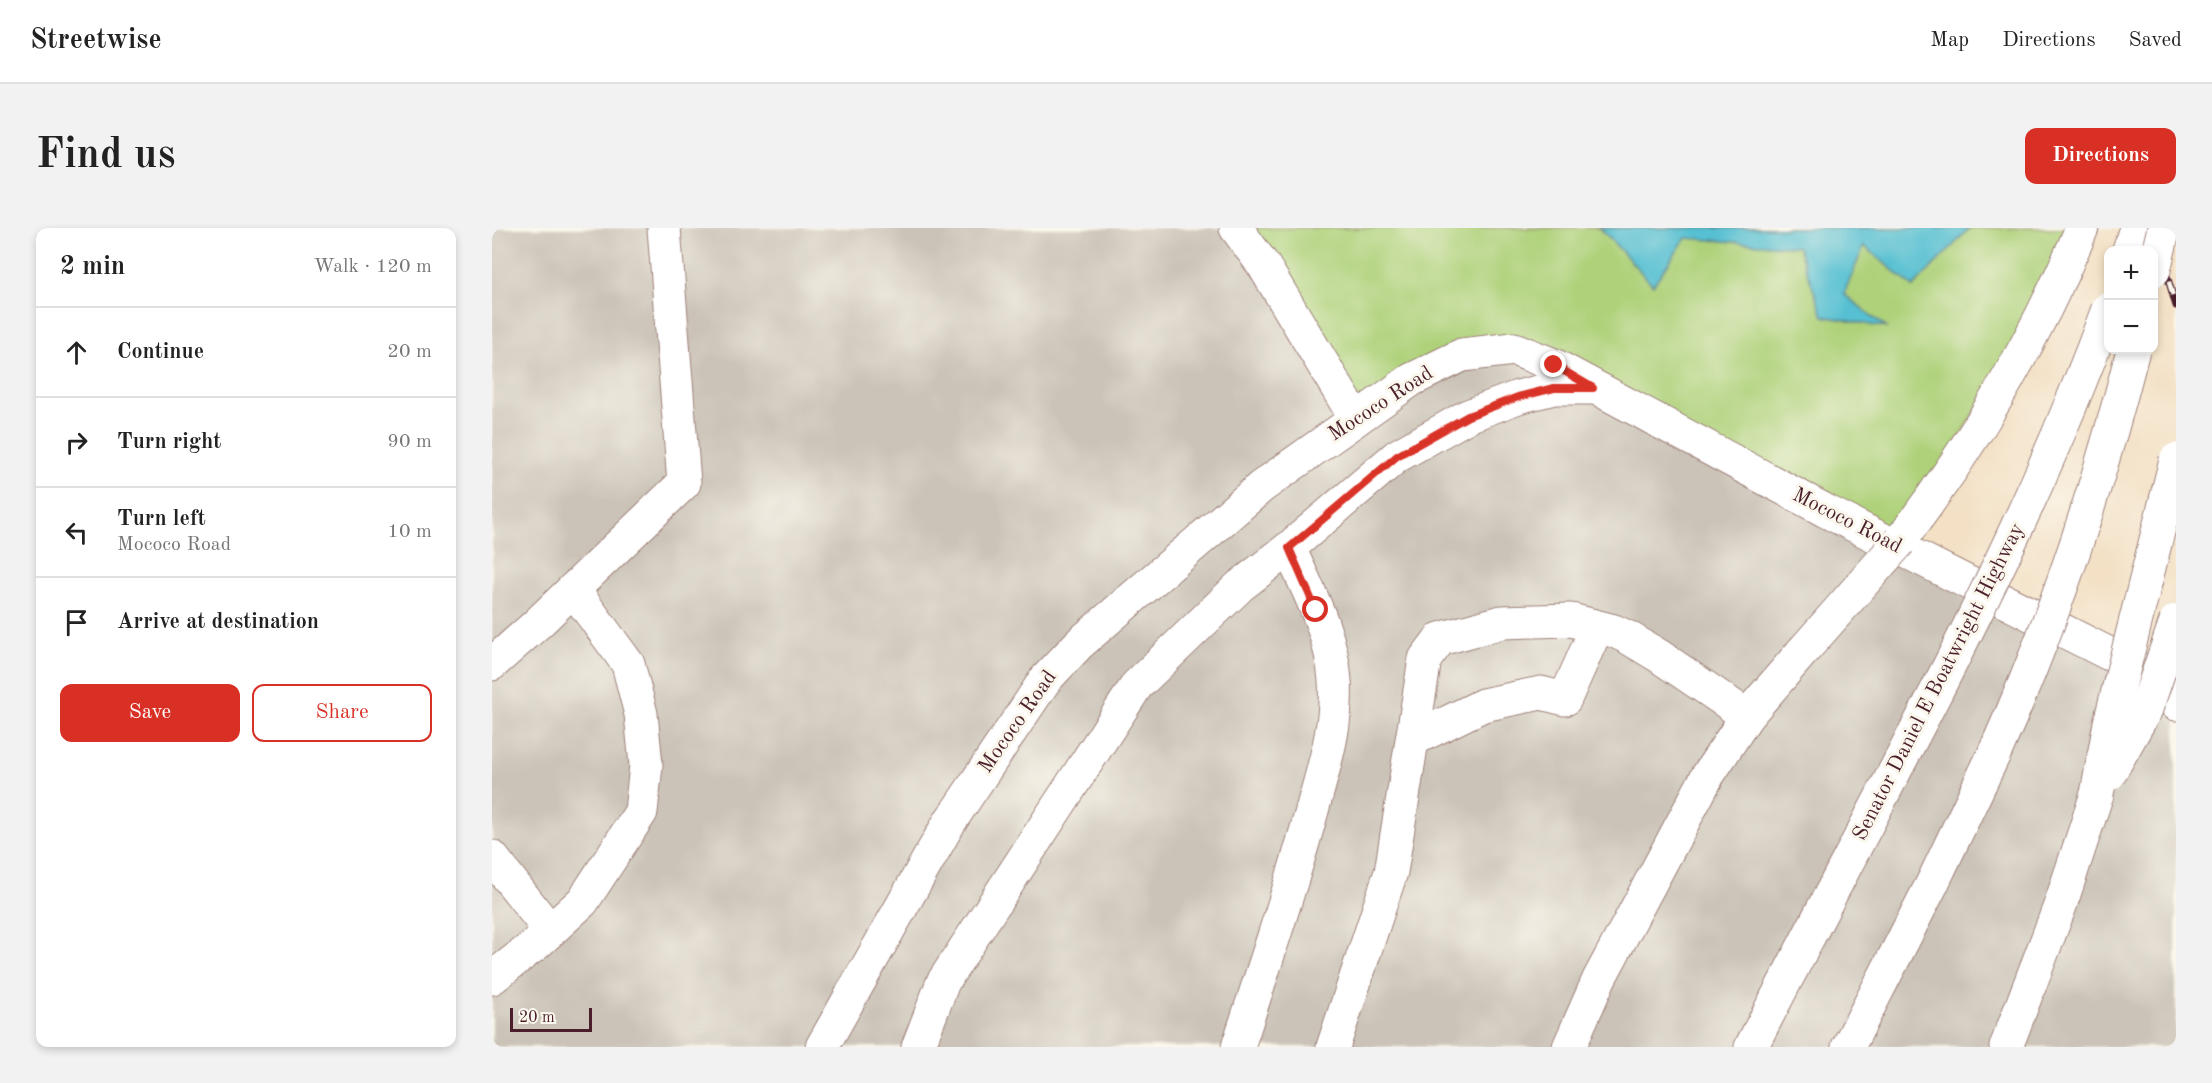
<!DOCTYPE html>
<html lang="en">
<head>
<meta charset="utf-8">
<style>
	body { margin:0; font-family:"Old Standard TT",serif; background:#f2f2f2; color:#222 }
	.controls { position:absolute; right:18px; top:18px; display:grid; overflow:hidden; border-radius:12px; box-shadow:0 3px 9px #0003 }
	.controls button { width:54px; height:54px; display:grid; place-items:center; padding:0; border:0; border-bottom:2px solid #e0e0e0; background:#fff; color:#222; font:30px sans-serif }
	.scale { position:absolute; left:18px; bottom:15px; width:82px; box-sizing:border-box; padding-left:6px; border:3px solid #4a1f2b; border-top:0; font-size:16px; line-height:21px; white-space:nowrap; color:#4a1f2b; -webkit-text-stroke:4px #fbf7ec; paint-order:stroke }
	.stop { position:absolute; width:18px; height:18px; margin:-14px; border:4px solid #d93025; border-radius:50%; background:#fff }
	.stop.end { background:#d93025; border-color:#fff; box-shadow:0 2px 6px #0008 }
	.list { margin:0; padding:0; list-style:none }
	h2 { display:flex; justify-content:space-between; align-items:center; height:78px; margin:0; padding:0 24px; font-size:26px }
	h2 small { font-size:20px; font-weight:400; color:#767676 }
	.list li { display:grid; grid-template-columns:39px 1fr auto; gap:18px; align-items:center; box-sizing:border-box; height:90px; padding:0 24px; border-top:2px solid #e0e0e0 }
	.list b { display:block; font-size:22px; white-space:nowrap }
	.list p { margin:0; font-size:20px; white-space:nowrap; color:#767676 }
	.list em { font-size:20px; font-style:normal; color:#767676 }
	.actions { display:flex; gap:12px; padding:18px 24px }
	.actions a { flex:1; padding:14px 0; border:2px solid #d93025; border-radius:12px; text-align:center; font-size:21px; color:#d93025 }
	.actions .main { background:#d93025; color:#fff }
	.icon { flex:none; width:33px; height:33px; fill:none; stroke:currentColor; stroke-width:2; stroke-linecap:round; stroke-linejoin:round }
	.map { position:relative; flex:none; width:1684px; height:819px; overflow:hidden; border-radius:12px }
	header { display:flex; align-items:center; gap:36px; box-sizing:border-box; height:84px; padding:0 30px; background:#fff; border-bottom:2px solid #e0e0e0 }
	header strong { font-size:28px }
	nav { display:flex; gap:33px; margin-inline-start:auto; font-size:21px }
	.intro { display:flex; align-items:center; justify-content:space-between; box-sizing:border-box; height:144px; padding:0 36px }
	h1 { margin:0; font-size:42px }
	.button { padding:15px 27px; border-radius:12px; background:#d93025; color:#fff; font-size:21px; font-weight:700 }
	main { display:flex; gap:36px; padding:0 36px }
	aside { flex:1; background:#fff; border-radius:12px; box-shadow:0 3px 9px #0003 }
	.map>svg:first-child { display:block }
	.industrial { fill:#cbc3b8 }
	.green { fill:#aed179; stroke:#7c7852; stroke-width:1.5 }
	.water { fill:#56c0d2; stroke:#50707e; stroke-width:1.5 }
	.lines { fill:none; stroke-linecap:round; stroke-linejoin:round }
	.minor-casing { stroke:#9e8078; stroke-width:35 }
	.highway-casing { stroke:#9e8078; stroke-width:35 }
	.minor { stroke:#fff; stroke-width:33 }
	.highway { stroke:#fff; stroke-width:33 }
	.rail-casing { stroke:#4a1f2b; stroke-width:7 }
	.rail { stroke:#fbf7ec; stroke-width:4.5; stroke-dasharray:14; stroke-linecap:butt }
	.highway-bridge-casing { stroke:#9e8078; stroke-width:35; stroke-linecap:butt }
	.highway-bridge { stroke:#fff; stroke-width:33 }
	.route { stroke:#d93025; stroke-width:8 }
	.labels { text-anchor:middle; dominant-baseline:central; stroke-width:6; stroke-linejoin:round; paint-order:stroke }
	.street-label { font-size:21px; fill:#4a1f2b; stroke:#fbf7ec }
</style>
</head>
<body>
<header>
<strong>Streetwise</strong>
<nav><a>Map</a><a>Directions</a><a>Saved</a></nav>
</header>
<div class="intro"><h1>Find us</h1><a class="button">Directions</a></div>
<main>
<aside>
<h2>2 min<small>Walk · 120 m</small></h2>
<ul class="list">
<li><svg class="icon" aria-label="ahead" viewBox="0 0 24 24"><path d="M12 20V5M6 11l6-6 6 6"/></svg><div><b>Continue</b></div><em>20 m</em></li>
<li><svg class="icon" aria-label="right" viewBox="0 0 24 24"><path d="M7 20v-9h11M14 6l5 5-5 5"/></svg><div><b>Turn right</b></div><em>90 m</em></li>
<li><svg class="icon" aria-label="left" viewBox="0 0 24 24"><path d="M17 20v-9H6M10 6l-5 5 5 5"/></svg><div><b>Turn left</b><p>Mococo Road</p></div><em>10 m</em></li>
<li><svg class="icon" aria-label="arrive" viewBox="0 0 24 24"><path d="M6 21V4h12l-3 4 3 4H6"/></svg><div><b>Arrive at destination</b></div></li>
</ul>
<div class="actions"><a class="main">Save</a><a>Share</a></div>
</aside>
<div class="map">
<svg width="1684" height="819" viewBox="0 0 1684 819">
	<rect width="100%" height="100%" fill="#fbf7ec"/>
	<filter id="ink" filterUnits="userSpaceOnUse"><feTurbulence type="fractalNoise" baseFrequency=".0167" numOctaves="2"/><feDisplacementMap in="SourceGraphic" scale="12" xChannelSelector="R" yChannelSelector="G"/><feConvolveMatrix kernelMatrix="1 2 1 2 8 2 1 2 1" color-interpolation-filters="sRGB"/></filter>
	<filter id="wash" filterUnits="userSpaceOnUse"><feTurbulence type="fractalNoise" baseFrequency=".008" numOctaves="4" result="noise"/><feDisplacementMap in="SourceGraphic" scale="24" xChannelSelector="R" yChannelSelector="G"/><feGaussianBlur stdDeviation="1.35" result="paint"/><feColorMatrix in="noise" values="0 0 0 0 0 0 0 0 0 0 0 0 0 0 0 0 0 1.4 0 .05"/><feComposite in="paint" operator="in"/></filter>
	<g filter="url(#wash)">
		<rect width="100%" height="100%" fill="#f3e0c5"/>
		<path class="industrial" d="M0,0H744L1022,121L1664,450L1684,445V819H0Z"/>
		<path class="green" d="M744,0H1590L1408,313L1022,121L864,191Z"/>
		<path class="water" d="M1108,0H1478L1421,59L1372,18L1352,66L1395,100L1331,88L1306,19L1194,10L1161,57Z"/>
	</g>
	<g filter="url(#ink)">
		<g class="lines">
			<defs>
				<g id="minor">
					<path d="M744,0L772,38L864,191"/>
					<path d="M0,436L45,396L192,255L172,0"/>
					<path d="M920,512L991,477L1049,465L1073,471L1105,399"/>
					<path d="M0,629L58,703"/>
					<path d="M0,750L44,716L91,673L149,584L154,537L149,486L136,436L81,361"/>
					<path d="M330,819L457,595L553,452L587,416L769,259L919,152L970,127L1022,121L1062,137L1334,283L1665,450L1684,476"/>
					<path d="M426,819L451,754L645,457L748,358L797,320L905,228L976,188L1026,169L1062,160H1101"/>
					<path d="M746,819C772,739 799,660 821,579C832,539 846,495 843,453C840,406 816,362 797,320"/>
					<path d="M841,819L899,644L933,431L948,411L1010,394L1079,392L1122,403L1137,410L1167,428L1255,488"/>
				</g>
				<g id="highway">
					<path d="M1637,22L1644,0"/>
					<path d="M1408,313C1482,216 1543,113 1590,0"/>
					<path d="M1077,819L1107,751L1216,547L1255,488L1311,423"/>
					<path d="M1259,819L1432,487"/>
					<path d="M1356,819L1440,656L1503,524"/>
					<path d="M1514,819L1568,678L1605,566"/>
				</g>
			</defs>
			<use href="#minor" class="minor-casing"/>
			<use href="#highway" class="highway-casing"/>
			<use href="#minor" class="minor"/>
			<use href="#highway" class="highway"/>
			<defs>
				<path id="rail" d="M1661,0L1684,78"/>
			</defs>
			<use href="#rail" class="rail-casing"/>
			<use href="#rail" class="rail"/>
			<defs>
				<g id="highway-bridge">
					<path d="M1662,42L1672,0"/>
					<path d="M1311,423L1408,313"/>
					<path d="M1432,487C1501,355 1565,221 1616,81"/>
					<path d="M1503,524C1562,394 1606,259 1641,122"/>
					<path d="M1617,546L1654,481L1684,393"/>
					<path d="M1605,566L1618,495L1684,232"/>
				</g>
			</defs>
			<use href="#highway-bridge" class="highway-bridge-casing"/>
			<use href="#highway-bridge" class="highway-bridge"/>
		</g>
	</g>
	<g class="lines" filter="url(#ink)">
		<path class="route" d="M824,382L797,320L905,228L976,188L1026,169L1062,160H1101L1062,137"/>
	</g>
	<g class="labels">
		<g class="street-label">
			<text transform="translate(889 176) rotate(-33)">Mococo Road</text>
			<text transform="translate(1355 293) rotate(27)">Mococo Road</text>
			<text transform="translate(1447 454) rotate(-63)">Senator Daniel E Boatwright Highway</text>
			<text transform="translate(526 494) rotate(-55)">Mococo Road</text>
		</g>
	</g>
</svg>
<div class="controls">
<button>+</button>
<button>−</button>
</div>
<div class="scale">20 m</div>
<div class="stop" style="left:824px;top:382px"></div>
<div class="stop end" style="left:1062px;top:137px"></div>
</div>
</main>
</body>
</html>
